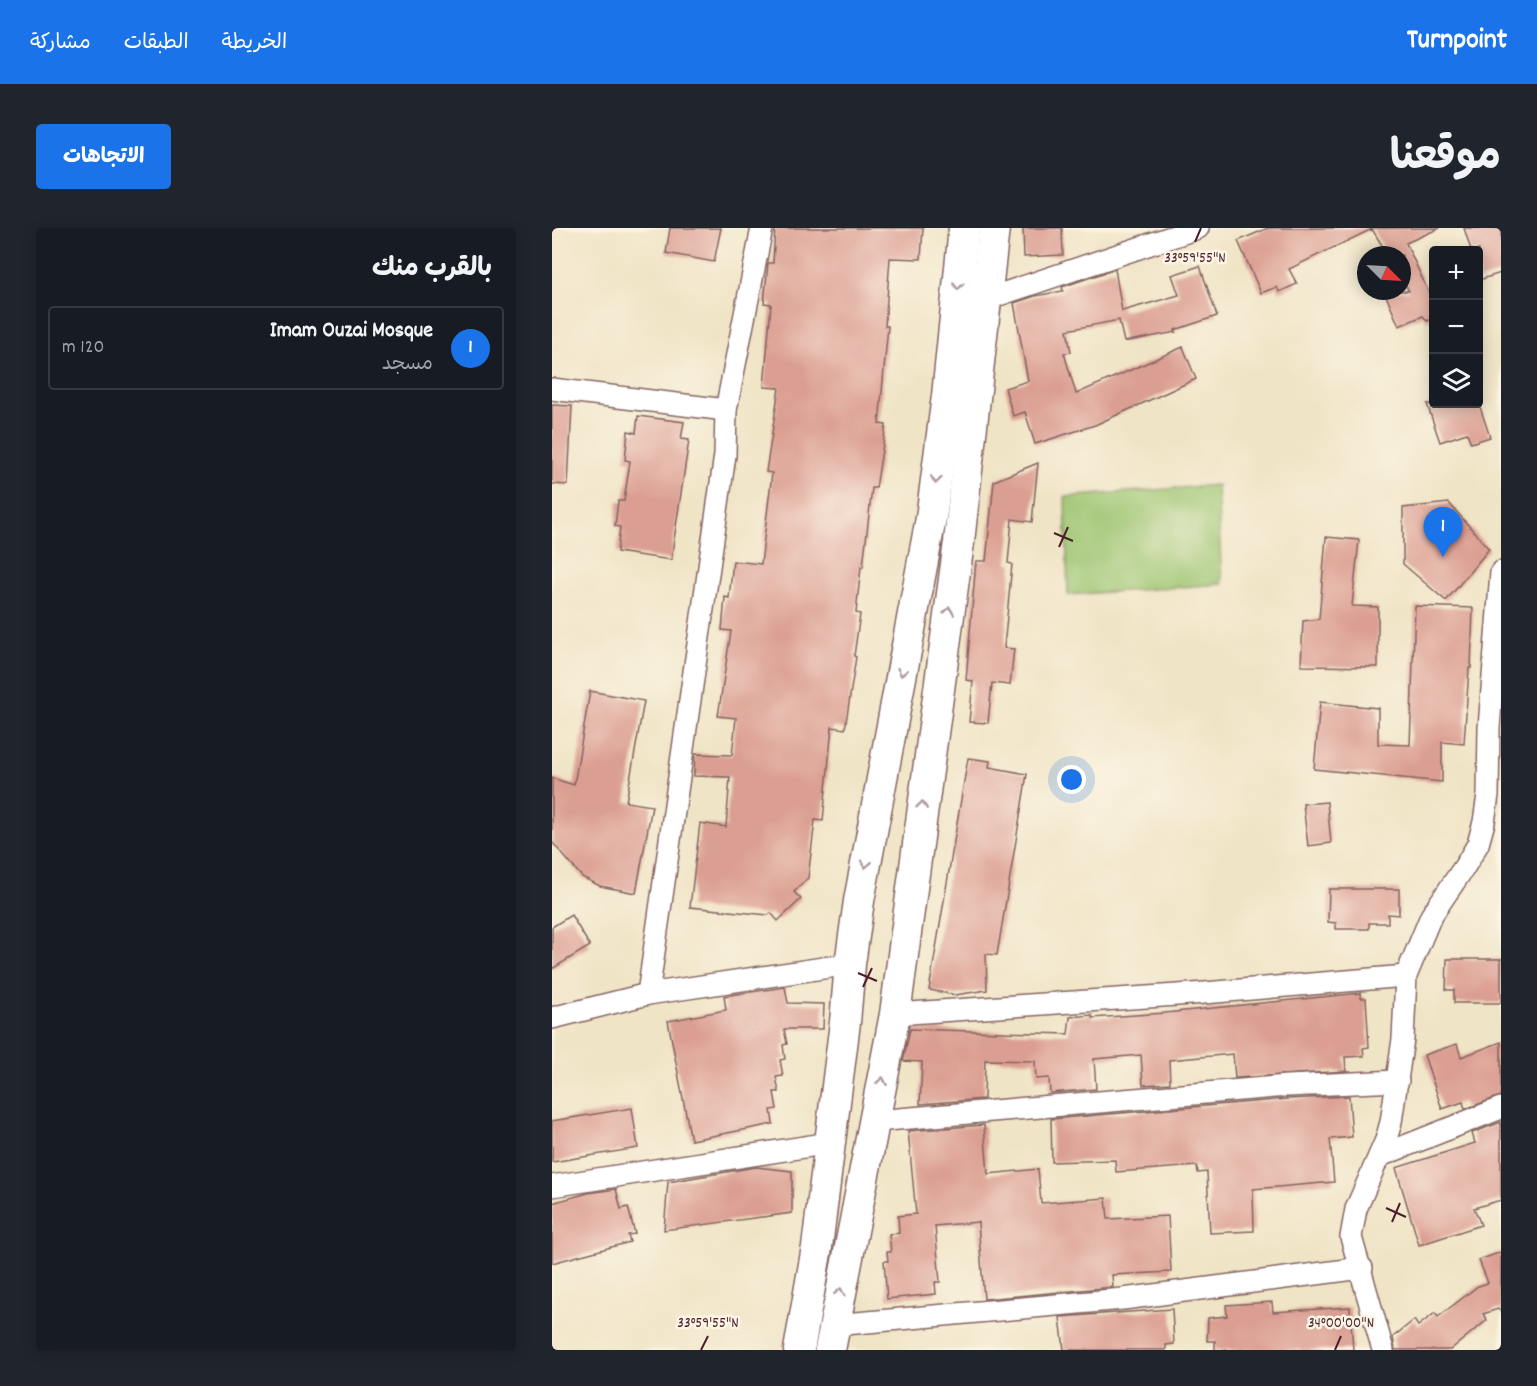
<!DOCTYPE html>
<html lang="ar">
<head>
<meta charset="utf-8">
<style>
	body { margin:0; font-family:Dekko,"Playpen Sans Arabic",sans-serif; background:#20242c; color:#f1f3f6; direction:rtl }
	.controls { position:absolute; right:18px; top:18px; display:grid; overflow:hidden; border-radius:6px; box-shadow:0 3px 15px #0003 }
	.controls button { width:54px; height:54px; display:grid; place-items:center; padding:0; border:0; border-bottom:2px solid #363941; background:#171b24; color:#f1f3f6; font:30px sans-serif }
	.compass { position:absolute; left:805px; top:18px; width:54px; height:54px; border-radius:50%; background:#171b24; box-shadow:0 3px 15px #0003; rotate:114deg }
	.you { position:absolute; left:520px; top:552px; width:21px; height:21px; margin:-15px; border:4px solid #fff; border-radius:50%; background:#1a73e8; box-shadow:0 0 0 9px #1a73e833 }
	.badge { display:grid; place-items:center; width:39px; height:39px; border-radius:50%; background:#1a73e8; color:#fff; font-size:20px; font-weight:700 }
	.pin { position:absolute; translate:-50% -50px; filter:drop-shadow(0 2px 3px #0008) }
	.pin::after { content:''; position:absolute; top:32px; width:21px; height:18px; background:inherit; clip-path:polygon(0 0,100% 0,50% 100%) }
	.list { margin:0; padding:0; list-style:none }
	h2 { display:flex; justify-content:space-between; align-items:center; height:78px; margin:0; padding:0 24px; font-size:26px }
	h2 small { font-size:20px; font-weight:400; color:#9ea1a6 }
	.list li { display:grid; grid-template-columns:39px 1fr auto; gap:18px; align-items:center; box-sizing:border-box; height:84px; margin:0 12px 12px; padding:0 12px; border:2px solid #363941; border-radius:6px }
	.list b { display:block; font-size:22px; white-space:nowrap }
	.list p { margin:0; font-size:20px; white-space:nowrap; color:#9ea1a6 }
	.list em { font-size:20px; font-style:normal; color:#9ea1a6 }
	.icon { flex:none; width:33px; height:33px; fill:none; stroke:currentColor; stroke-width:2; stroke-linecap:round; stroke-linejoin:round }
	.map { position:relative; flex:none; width:949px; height:1122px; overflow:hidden; direction:ltr; border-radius:6px }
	header { display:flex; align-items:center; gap:36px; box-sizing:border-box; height:84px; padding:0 30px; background:#1a73e8; color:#fff }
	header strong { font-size:28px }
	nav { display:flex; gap:33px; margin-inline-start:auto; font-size:21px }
	.intro { display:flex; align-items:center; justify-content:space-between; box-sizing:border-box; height:144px; padding:0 36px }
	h1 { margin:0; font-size:42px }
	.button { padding:15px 27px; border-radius:6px; background:#1a73e8; color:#fff; font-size:21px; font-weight:700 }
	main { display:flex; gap:36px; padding:0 36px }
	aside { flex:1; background:#171b24; border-radius:6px; box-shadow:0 3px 15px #0003 }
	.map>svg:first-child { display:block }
	.green { fill:#9cc470; stroke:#73724e; stroke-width:1.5 }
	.building { fill:#db9e92 }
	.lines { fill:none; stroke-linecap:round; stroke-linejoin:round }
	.street-casing { stroke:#846461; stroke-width:24 }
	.secondary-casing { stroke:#846461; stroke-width:33 }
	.street { stroke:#fff; stroke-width:21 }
	.secondary { stroke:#fff; stroke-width:30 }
	.oneway { stroke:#ae9aa0 }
	.ticks { fill:none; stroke:#4a1f2b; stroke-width:2 }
	.ticks-label { font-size:15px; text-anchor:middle; fill:#4a1f2b; stroke:#fcf5e5; stroke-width:5; stroke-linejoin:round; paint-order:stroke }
</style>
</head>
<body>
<header>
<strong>Turnpoint</strong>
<nav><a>الخريطة</a><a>الطبقات</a><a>مشاركة</a></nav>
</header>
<div class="intro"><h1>موقعنا</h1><a class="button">الاتجاهات</a></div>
<main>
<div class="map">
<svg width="949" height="1122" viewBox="0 0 949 1122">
	<rect width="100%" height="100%" fill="#fcf5e5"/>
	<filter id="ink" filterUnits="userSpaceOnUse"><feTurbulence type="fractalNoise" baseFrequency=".0167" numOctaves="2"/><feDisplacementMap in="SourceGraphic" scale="12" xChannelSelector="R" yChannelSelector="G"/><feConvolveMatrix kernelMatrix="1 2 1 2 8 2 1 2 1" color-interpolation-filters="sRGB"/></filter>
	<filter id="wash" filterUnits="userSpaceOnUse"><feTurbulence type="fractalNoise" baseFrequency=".008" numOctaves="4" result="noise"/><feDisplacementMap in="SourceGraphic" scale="24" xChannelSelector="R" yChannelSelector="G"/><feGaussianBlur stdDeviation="1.35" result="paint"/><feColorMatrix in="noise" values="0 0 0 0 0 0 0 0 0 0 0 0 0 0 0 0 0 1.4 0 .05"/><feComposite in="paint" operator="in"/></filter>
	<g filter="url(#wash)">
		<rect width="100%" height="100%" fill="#f0e4c6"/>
		<path class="green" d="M665,257L670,356L516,367L513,269Z"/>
		<g id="blocks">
			<g class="building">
				<path d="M118,0H169L162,34L114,25Z"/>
				<path d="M223,0H371L369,31L338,30L333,98H336L327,196L334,197L324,260H320L311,339H309L304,385L308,386L302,428L304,429L293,501L280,499L271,593L263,592L256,650L242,664L249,671L226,693L219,685L216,687L138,679L148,595L174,599L178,549L142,548L143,526L180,527L184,490L166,488L179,403L170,402L173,369L177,370L181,333L209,336L220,245L214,244L227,160L212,159L219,76L212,75L216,35H221Z"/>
				<path d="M471,0H510L511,27L472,29Z"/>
				<path d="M716,0H888L854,15L882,76V90L875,93L871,88L847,98L832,63H857L850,51V27H836L820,1L737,41L745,56L727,64L725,59L709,65L686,13Z"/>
				<path d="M912,0H949V45L927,52V22H919Z"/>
				<path d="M648,38L665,88L623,102L624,104L572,114L567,92L515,102L519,124L512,125L524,166L631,119L644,151L543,197L483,216L473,184L461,188L453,160L476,153L462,75L483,68L511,63L510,59L563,41L570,83L627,67L620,47Z"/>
				<path d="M875,176H927L938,209L919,215L915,205L888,214Z"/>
				<path d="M0,177L20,178L16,257L0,256Z"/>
				<path d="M86,188L132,194L129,211L137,212L119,332L65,324L68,299L63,298L66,273H72L78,233L73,232L76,203L84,205Z"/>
				<path d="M486,235L480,294L460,291L456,335L460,336L452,420L462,421L458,457L440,455L436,495L417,494L421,453L414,452L424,333H434L442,253Z"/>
				<path d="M897,275L937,321L894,373L851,336V280Z"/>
				<path d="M774,309L807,312L800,378L826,379V439L749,438L751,393L767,391Z"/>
				<path d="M863,378L921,380L919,440H917L912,516L890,514V554L762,541L768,474L826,480V516L858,517Z"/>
				<path d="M38,463L92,473L74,574L100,578L84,665L48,658L30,649L0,614V550L22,557Z"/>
				<path d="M416,530L438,533L437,539L475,546L445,727L434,726L435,762L403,767L377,762Z"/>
				<path d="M775,574L779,615L756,618L751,576Z"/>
				<path d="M777,661H847V687L836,686V695H817V701H784V695L776,694Z"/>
				<path d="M19,687L38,718L0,741V699Z"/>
				<path d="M895,731H949V775H902V762H894Z"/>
				<path d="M233,759L236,775L272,776L271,801H232L235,816L231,817L233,831L228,832L231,848L224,849L227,864H222L225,881L219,882L221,896L139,912L116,793L174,782L172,768Z"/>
				<path d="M809,765V770H814L817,819L811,820L812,828L793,829L794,843L683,850L681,826L617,832L618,855L591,857L589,827L542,831L544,861L498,865L497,850L484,851L483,833L433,832L432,871L368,876L370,834L351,833L358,801L516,806L518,789L540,787V790L613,785Z"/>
				<path d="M949,814V868L913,881L911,874L890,881L872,827L905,816L909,829Z"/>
				<path d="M797,868L800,909L778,911L782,954L701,961L702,1003L658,1005L655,944L646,945L645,938L564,944L563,932L500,934L499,891L736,871Z"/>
				<path d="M80,880L86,920L0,934V893Z"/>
				<path d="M949,894V972L922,980L929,997L867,1017L844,940L923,915L920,905Z"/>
				<path d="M432,897L436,946L486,941L489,975L554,970L556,991L616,988L619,1044L560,1047L561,1059L432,1071L426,994L383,998L388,1054H383L384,1066L335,1071L332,1033H336L335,1024H339L337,1006L347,1005L346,988L364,986L356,903Z"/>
				<path d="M204,939L240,943V985L112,1002L116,954Z"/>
				<path d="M64,961L69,981L76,979L83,1006L76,1007L78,1014L0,1035V975L36,965Z"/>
				<path d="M949,1024V1084L946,1081L931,1086L935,1092L898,1122H843L841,1109L862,1092L866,1098L883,1085L886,1089L926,1058L936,1055L927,1032Z"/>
				<path d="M720,1074L721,1084L798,1079L801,1122H663V1113H655L656,1090L675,1088L674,1077Z"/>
				<path d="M620,1081L622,1116L614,1117V1122H512L508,1089Z"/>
			</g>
		</g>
	</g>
	<g filter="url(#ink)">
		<use href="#blocks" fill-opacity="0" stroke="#846461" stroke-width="1.5"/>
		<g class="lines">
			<defs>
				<g id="street">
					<path d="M435,71L646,0"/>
					<path d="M0,161L174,182"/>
					<path d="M96,766L173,227L174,182L210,0"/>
					<path d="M343,786L640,766L854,748"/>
					<path d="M0,790L96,766L298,736"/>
					<path d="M323,893L735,858L846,853"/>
					<path d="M828,928L949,880"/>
					<path d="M0,958L278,915"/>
					<path d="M282,1097L571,1071L810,1040"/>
					<path d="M831,1122L799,1009L804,981L834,912L839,894L851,811L854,748L879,688L913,638L926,616L932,594L936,567L937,500L949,344"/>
				</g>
				<g id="secondary">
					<path d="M247,1122L265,1019L293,794L298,736L307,673L379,290L395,168L412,0"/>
					<path d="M278,1122L343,786L407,314L442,0"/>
				</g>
			</defs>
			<use href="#street" class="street-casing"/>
			<use href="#secondary" class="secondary-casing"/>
			<use href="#street" class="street"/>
			<use href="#secondary" class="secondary"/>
		</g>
		<defs><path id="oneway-chevron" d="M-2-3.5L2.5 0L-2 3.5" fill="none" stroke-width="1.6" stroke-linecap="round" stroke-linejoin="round" transform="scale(1.5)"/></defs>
		<g class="oneway">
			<use href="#oneway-chevron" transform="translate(406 58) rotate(96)"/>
			<use href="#oneway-chevron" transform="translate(384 252) rotate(97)"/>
			<use href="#oneway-chevron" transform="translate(397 383) rotate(-82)"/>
			<use href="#oneway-chevron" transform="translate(350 444) rotate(101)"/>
			<use href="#oneway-chevron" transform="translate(370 577) rotate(-83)"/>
			<use href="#oneway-chevron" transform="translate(314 636) rotate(101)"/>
			<use href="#oneway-chevron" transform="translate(330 853) rotate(-80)"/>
			<use href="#oneway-chevron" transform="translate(288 1064) rotate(-79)"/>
		</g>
	</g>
	<path class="ticks" d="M643,14L649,0M502,305L521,313M507,319L516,299M306,745L325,753M311,759L320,740M834,980L854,989M840,994L848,975M149,1122L156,1108M783,1122L789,1108"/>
	<g class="ticks-label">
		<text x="643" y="34">33°59'55"N</text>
		<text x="156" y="1099">33°59'55"N</text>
		<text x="789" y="1099">34°00'00"N</text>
	</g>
</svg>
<div class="controls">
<button>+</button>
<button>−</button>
<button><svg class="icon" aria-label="layers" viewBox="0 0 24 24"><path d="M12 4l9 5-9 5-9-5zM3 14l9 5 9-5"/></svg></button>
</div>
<svg class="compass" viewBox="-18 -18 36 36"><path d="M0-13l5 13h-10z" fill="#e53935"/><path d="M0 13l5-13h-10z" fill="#9ea1a6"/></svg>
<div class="you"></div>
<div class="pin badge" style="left:891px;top:329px">1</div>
</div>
<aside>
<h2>بالقرب منك<small></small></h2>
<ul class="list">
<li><span class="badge">1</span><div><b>Imam Ouzai Mosque</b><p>مسجد</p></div><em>120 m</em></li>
</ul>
</aside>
</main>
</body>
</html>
